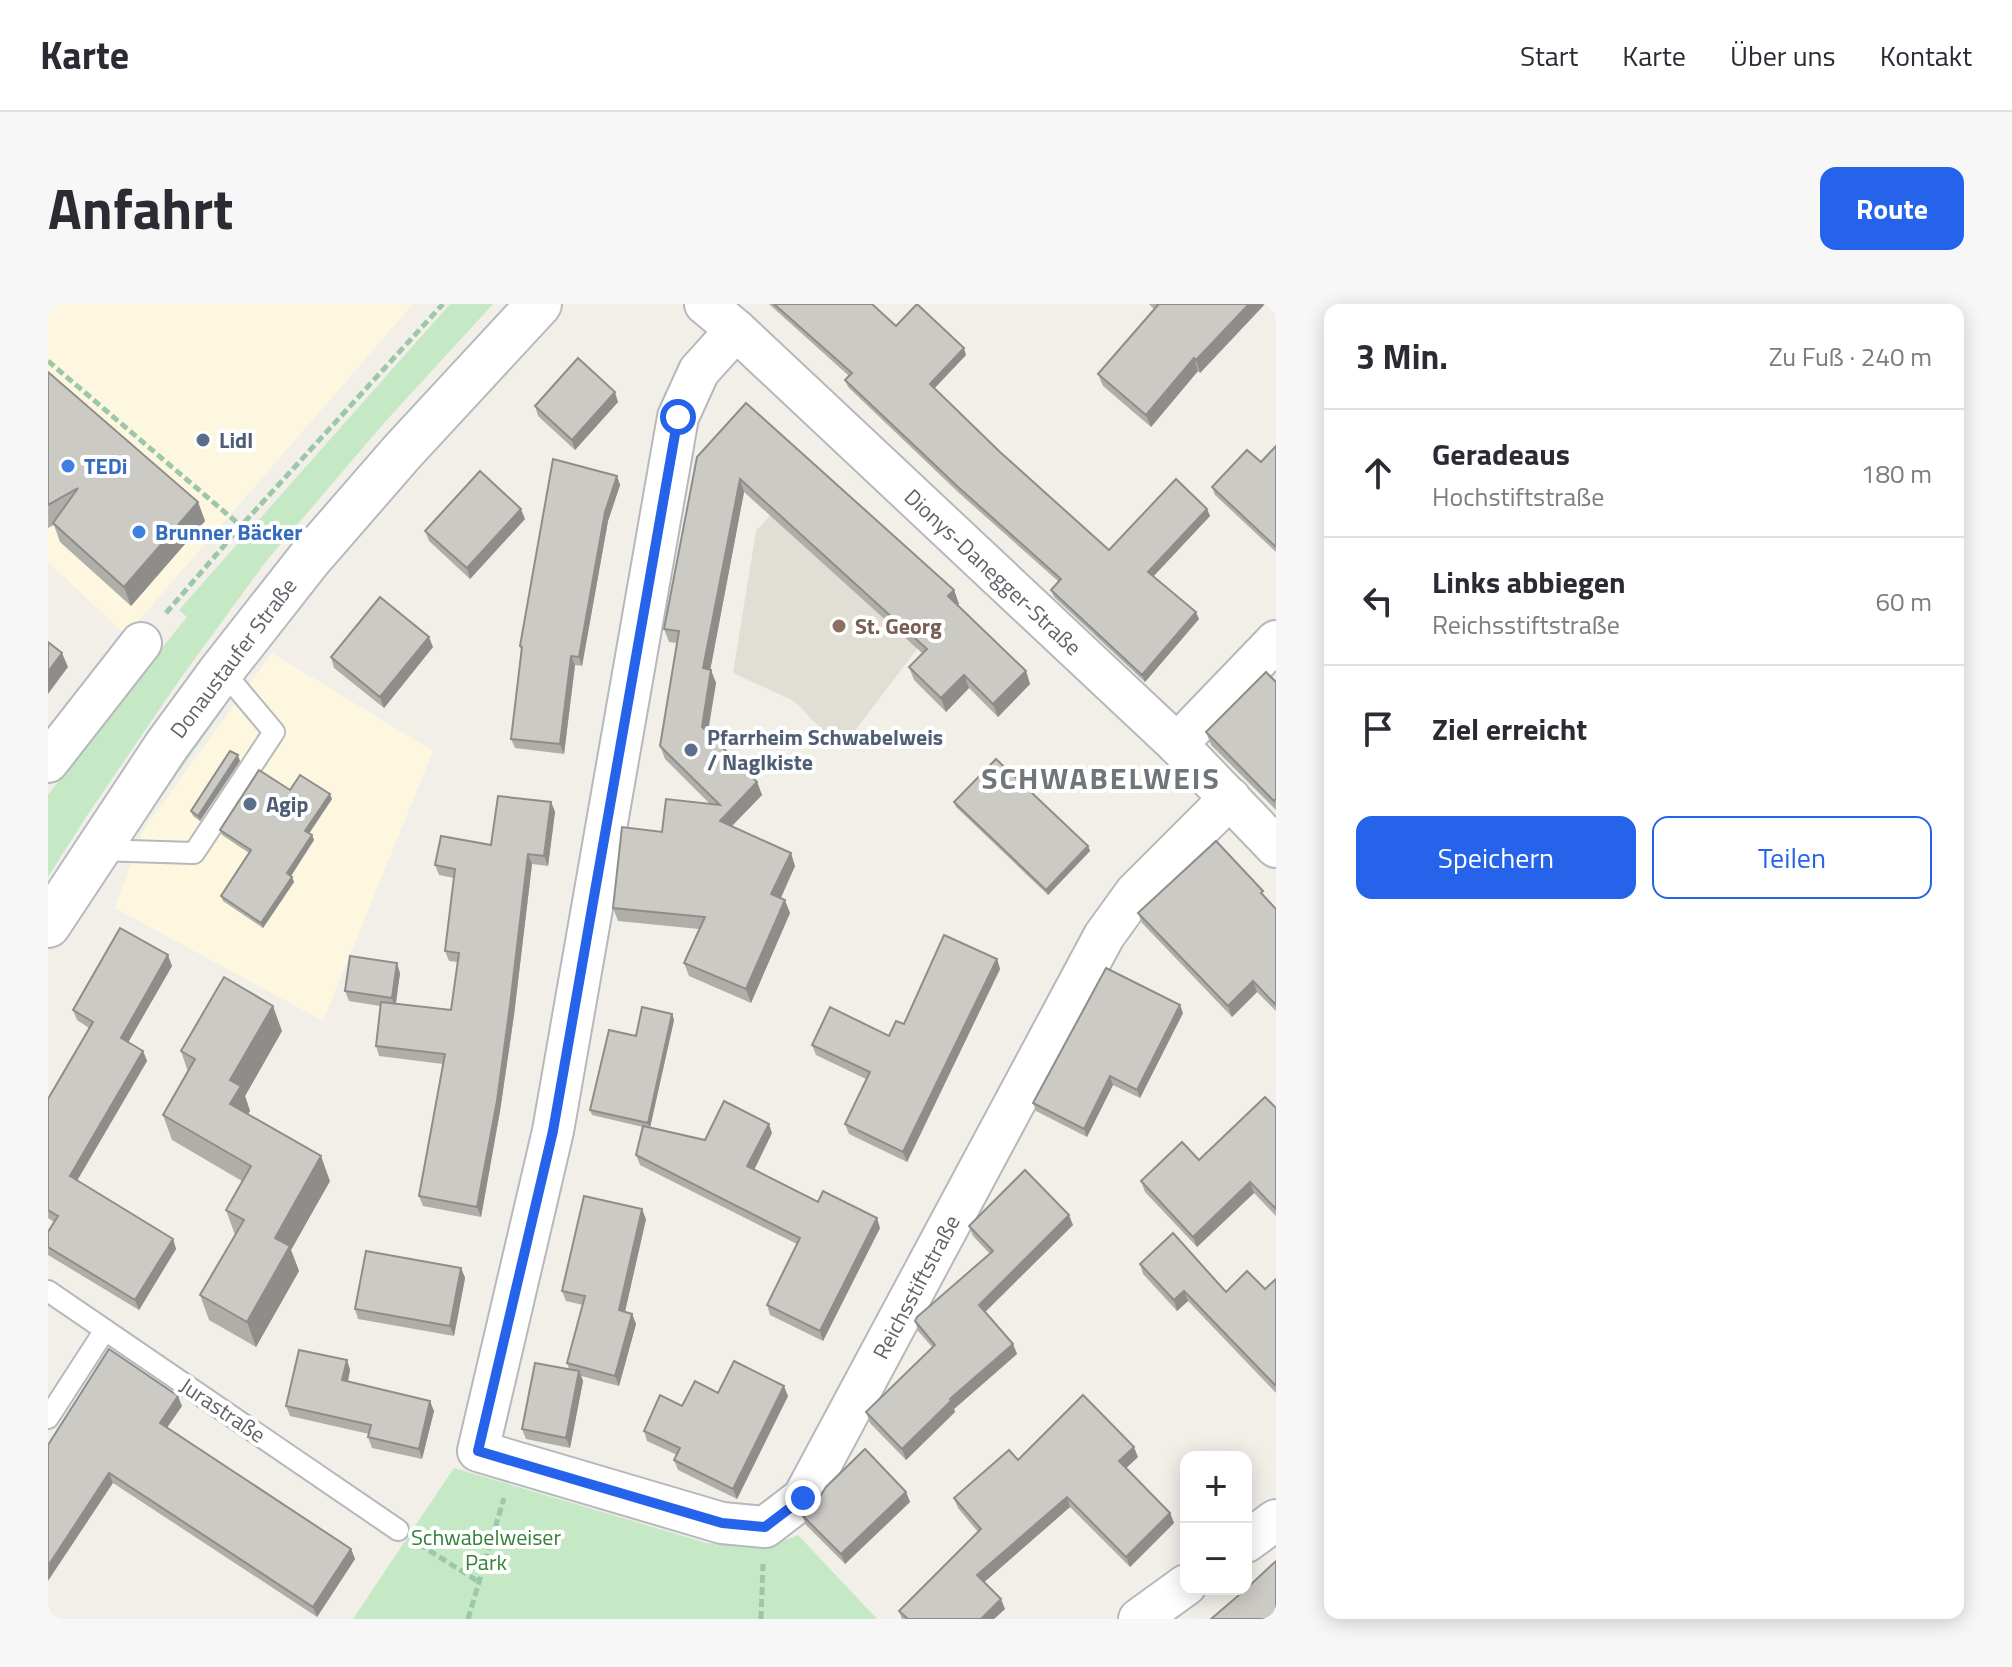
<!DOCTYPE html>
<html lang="de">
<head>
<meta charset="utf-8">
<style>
	body { margin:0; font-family:"Titillium Web",sans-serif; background:#f7f7f7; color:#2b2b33 }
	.controls { position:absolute; right:24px; bottom:24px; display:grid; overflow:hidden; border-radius:16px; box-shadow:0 4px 20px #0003 }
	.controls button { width:72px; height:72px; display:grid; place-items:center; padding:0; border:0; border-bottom:2px solid #e1e1e2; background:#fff; color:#2b2b33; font:40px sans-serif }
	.stop { position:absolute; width:24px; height:24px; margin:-18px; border:6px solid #2563eb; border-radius:50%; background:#fff }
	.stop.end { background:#2563eb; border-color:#fff; box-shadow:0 2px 8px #0008 }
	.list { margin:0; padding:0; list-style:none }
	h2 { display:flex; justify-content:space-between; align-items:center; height:104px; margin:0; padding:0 32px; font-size:34px }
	h2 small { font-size:26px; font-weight:400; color:#7c7c81 }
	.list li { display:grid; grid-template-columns:52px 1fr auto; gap:24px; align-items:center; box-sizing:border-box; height:128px; padding:0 32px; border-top:2px solid #e1e1e2 }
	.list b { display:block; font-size:30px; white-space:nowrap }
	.list p { margin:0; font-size:26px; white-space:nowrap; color:#7c7c81 }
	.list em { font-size:26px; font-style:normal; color:#7c7c81 }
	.actions { display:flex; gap:16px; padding:24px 32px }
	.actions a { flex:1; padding:18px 0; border:2px solid #2563eb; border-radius:16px; text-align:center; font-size:28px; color:#2563eb }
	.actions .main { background:#2563eb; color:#fff }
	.icon { flex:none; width:44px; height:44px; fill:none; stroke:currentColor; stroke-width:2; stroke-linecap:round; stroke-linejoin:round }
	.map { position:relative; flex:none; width:1228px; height:1315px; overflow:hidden; border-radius:16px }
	header { display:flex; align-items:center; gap:48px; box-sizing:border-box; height:112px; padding:0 40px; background:#fff; border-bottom:2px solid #e1e1e2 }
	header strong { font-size:38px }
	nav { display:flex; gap:44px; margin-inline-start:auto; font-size:28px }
	.intro { display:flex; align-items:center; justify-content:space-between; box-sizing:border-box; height:192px; padding:0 48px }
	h1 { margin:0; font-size:56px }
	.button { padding:20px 36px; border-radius:16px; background:#2563eb; color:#fff; font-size:28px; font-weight:700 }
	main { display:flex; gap:48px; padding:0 48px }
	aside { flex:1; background:#fff; border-radius:16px; box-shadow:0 4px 20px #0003 }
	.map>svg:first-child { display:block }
	.commercial { fill:#fef7e0 }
	.education { fill:#e1ded6 }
	.green { fill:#c5e8c5 }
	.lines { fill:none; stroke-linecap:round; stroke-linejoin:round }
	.lane-casing { stroke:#b5b8bc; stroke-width:24 }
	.street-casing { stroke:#b5b8bc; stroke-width:44 }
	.secondary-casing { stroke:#b6babf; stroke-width:48 }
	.path { stroke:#9cc7a9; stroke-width:5; stroke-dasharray:8 4; stroke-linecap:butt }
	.lane { stroke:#fff; stroke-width:20 }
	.street { stroke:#fff; stroke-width:40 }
	.secondary { stroke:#fff; stroke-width:44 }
	.wall { fill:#afaea9 }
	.shaded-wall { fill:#8f8d8a }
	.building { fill:#cccac5; stroke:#8f8d8a; stroke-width:2 }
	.route { stroke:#2563eb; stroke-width:10 }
	.service-dot { fill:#5c6f8a; stroke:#fff; stroke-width:3 }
	.shop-dot { fill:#3f7fe0; stroke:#fff; stroke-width:3 }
	.education-dot { fill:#8d6e63; stroke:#fff; stroke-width:3 }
	.labels { text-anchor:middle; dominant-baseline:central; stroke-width:8; stroke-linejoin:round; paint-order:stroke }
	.service-label { font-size:22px; font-weight:bold; fill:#4e5e75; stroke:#fff; text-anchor:start }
	.shop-label { font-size:22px; font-weight:bold; fill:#366cbe; stroke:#fff; text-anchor:start }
	.street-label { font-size:22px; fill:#5f6368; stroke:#fff }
	.education-label { font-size:22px; font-weight:bold; fill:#785e54; stroke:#fff; text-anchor:start }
	.park-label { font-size:22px; fill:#348238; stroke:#fff }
	.district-label { font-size:30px; font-weight:bold; letter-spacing:2px; fill:#70757a; stroke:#fff }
</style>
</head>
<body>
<header>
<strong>Karte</strong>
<nav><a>Start</a><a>Karte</a><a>Über uns</a><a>Kontakt</a></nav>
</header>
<div class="intro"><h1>Anfahrt</h1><a class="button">Route</a></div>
<main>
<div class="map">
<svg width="1228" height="1315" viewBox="0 0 1228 1315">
	<rect width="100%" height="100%" fill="#f1efe8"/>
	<g class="commercial">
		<path d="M0,0H365L78,331L0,258Z"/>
		<path d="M224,349L385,447L275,717L67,604L94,528Z"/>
	</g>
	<path class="education" d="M763,165L911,300L869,345L793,445L746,397L685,369L708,227Z"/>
	<g class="green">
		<path d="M402,0H445L336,119L219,256L132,375L38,513L0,573V491L72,396L139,313L131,306Z"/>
		<path d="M167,399L178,401L96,517L84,515Z"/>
		<path d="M406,1164L659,1239C695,1242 715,1245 750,1231L829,1315H305Z"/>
	</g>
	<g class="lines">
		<defs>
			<g id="lane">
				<path d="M49,546L146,549L226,428L174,366"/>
				<path d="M0,987L350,1226"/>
				<path d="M0,1114L57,1026"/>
			</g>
			<g id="street">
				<path d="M657,0L688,26L1129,440L1228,543"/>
				<path d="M688,26L651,67L630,113L505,827L430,1147L674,1219L717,1223L755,1194L1056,632L1087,589L1182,494"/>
				<path d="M1129,440L1228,337"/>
				<path d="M0,458L93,339"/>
				<path d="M1198,1238L1228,1216"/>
				<path d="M1091,1315L1138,1281"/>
			</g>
			<path id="secondary" d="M0,621L119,441L174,366L262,254L355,147L491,0"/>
		</defs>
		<use href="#lane" class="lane-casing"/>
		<use href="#street" class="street-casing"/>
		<use href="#secondary" class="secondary-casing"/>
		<g class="path">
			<path d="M0,57L193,222"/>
			<path d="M118,309L193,222L395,0"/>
			<path d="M371,1240L431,1278"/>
			<path d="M420,1315L456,1194"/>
			<path d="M713,1315L715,1260"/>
		</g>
		<use href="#lane" class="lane"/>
		<use href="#street" class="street"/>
		<use href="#secondary" class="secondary"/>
	</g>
	<g class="wall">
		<path d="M721,0H824L848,22L918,51L886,84L952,148L1061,246L1159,205L1162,212L1105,272L1151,315L1097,378L1006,293L1003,286L1011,278L911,189L800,83L797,76L801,72Z"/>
		<path d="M1101,0H1217L1152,69L1150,67L1103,123L1055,82L1050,70L1106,5Z"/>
		<path d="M0,68L150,198L157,217L83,302L12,238L6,221L0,224Z"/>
		<path d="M570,98L527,146L490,112L487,102Z"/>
		<path d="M1228,142V248L1167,191L1164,183L1213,158Z"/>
		<path d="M649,153L906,286L911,300L909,301L978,367L982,380L950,413L921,384L898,408L866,376L861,363L874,349L696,188L662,366L668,379L660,429L709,478L714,491L684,522L747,562L733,594L742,609L703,699L641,672L636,659L651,625L570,617L565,604L614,528L662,500L617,455L612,442L629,339L621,338L616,325Z"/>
		<path d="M569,172L572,181L560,217L534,362L527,361L516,450L467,444L463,435L473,346L472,342Z"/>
		<path d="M477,215L422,275L381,237L377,227Z"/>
		<path d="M385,343L336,404L286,364L283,353Z"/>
		<path d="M1228,378V506L1163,441L1158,428Z"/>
		<path d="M192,457L152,517L145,512L143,507Z"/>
		<path d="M242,486L284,495L261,530L264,531L266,536L243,572L246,578L215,624L175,597L173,592L201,549L174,531L172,526Z"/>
		<path d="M503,498L507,508L500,562L484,560L466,711L452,807L433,913L375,902L371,892L395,760L331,752L328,742L332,702L301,697L297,687L352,669L348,700L403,706L410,658L401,657L397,647L406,574L391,571L387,561L443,541Z"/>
		<path d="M906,498L1040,542L1042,547L1000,591L908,503Z"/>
		<path d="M1219,595L1228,605V707L1209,688L1184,713L1094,619L1090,609Z"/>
		<path d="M949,655L952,665L859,858L801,830L797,820L818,775L768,751L764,741L841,732Z"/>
		<path d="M124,662L80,738L95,747L99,757L29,876L125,935L128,945L91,1006L0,951V928L6,918L0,914V795L41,724L29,716L25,706Z"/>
		<path d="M1135,709L1092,794L1065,781L1039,833L988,807L985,799Z"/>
		<path d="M624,710L626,716L602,823L657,836L724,829L706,866L770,898L832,924L775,1037L722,1011L719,1001L749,940L592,861L588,851L595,823L544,811L542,806L588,732Z"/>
		<path d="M234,727L197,792L202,807L200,810L282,877L243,946L251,967L208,1043L161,1016L152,991L187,931L178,906L194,877L124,836L115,811L140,768L133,747Z"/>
		<path d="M1228,804V912L1206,889L1149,943L1097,888L1093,877L1151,856Z"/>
		<path d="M598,915L577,1008L584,1010L588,1020L571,1082L533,1072L535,1077L522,1144L478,1135L474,1125L521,1065L519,1059L535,1001L518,997L514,987Z"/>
		<path d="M1025,921L937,1008L965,1040L969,1050L906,1105L907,1108L858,1156L822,1119L818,1108L885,1044L870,1027L867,1017L942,950L925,932L921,922Z"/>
		<path d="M1092,960L1178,988L1217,985L1228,975V1089L1140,997L1129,1007L1095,970Z"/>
		<path d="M413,964L417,974L406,1032L310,1015L307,1005Z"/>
		<path d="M299,1056L302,1066L300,1077L386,1107L374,1155L324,1144L320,1133L321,1130L242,1112L238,1102Z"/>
		<path d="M670,1089L740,1092L689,1195L630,1166L626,1156L629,1151L599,1137L596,1127L634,1102Z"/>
		<path d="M134,1102L119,1123L303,1245L307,1255L269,1313L65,1179L0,1141Z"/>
		<path d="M1090,1153L1078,1164L1122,1209L1126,1219L1082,1263L1022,1203L936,1278L957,1305L946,1315H854L851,1307L930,1228L910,1204L906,1194L970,1156Z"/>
		<path d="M858,1188L862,1198L797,1260L758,1221L754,1211Z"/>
	</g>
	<g class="shaded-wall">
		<path d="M1201,0H1217L1152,69L1148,56Z"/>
		<path d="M916,44L918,51L884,87L882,80Z"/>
		<path d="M1146,54L1150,67L1103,123L1098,111Z"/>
		<path d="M567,88L570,98L527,146L524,136Z"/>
		<path d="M569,172L572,181L560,217L534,362L531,353L557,208Z"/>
		<path d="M692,175L696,188L660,378L655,364Z"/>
		<path d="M150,198L157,217L83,302L76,283Z"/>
		<path d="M473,205L477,215L422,275L419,264Z"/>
		<path d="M1159,205L1162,212L1103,275L1100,268Z"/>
		<path d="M906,286L911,300L905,306L900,292Z"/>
		<path d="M1148,308L1151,315L1097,378L1094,371Z"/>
		<path d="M381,333L385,343L336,404L332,393Z"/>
		<path d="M14,349L20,363L0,390V368Z"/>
		<path d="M523,352L527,361L516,450L512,440Z"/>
		<path d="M663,366L668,379L658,437L654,423Z"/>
		<path d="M978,367L982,380L950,413L945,400Z"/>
		<path d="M916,371L921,384L898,408L893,394Z"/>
		<path d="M190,451L192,457L152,517L150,512Z"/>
		<path d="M709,478L714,491L676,530L672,517Z"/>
		<path d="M282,490L284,495L259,532L257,527Z"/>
		<path d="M503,498L507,508L500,562L496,552Z"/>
		<path d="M264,531L266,536L241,575L239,569Z"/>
		<path d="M1040,542L1042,547L1000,591L998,586Z"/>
		<path d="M743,549L747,562L728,604L723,590Z"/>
		<path d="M480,550L484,560L466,711L452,807L433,913L429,903Z"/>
		<path d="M244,573L246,578L215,624L213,619Z"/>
		<path d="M737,596L742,609L703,699L698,685Z"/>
		<path d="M120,651L124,662L77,744L73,734Z"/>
		<path d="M949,655L952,665L859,858L855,848Z"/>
		<path d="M349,659L352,669L347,704L344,694Z"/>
		<path d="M1205,677L1209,688L1184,713L1180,702Z"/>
		<path d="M1132,701L1135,709L1092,794L1089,786Z"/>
		<path d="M225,702L234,727L197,792L202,807L191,825L182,800V776Z"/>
		<path d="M624,710L626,716L602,824L600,819Z"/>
		<path d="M95,747L99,757L26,882L22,872Z"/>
		<path d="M1062,772L1065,781L1039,833L1036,825Z"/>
		<path d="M721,820L724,829L703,872L699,862Z"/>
		<path d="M273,852L282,877L243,946L251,967L208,1043L199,1018L227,934Z"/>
		<path d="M1202,878L1206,889L1149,943L1145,933Z"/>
		<path d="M594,905L598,915L575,1016L571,1006Z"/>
		<path d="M1021,911L1025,921L934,1011L931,1001Z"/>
		<path d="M829,914L832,924L775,1037L772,1027Z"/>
		<path d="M125,935L128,945L91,1006L87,996Z"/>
		<path d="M413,964L417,974L406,1032L402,1022Z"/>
		<path d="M1136,987L1140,997L1129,1007L1126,996Z"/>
		<path d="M584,1010L588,1020L571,1082L567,1072Z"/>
		<path d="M965,1040L969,1050L906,1105L907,1108L858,1156L854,1145L902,1095Z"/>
		<path d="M299,1056L302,1066L298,1086L294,1076Z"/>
		<path d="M531,1067L535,1077L522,1144L518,1134Z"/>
		<path d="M736,1082L740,1092L689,1195L685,1185Z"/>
		<path d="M130,1092L134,1102L116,1128L112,1119Z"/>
		<path d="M382,1097L386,1107L374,1155L371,1145Z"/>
		<path d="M1086,1143L1090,1153L1075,1167L1071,1157Z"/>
		<path d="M61,1169L65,1179L0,1277V1262Z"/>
		<path d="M858,1188L862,1198L797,1260L793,1250Z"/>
		<path d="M1019,1193L1022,1203L933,1281L929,1271Z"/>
		<path d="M1122,1209L1126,1219L1082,1263L1078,1253Z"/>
		<path d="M303,1245L307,1255L269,1313L265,1303Z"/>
		<path d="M953,1295L957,1305L946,1315H933Z"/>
	</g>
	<g class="building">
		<path d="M726,0H824L848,22L869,0L916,44L882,80L952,148L1061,246L1128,175L1159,205L1100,268L1148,308L1094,371L1003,286L1013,275L909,182L797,76L804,69Z"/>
		<path d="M1109,0H1201L1148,56L1146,54L1098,111L1050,70L1110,1Z"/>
		<path d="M530,54L567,88L524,136L487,102Z"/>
		<path d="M0,68L150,198L76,283L5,219L30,184L0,201Z"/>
		<path d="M698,99L906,286L900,292L978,367L945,400L916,371L893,394L861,363L879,345L692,175L655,364L663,366L654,423L709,478L672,517L743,549L723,590L737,596L698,685L636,659L657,613L565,604L574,523L614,528L618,495L672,501L612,442L631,327L616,325L649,153Z"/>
		<path d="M1228,142V243L1164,183L1199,146L1213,158Z"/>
		<path d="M505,155L569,172L557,208L531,353L523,352L512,440L463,435L474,343L472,342Z"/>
		<path d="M432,167L473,205L419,264L377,227Z"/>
		<path d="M332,293L381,333L332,393L283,353Z"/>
		<path d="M0,338L14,349L0,368Z"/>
		<path d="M1218,368L1228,378V495L1226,497L1158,428Z"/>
		<path d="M182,447L190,451L150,512L143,507Z"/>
		<path d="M948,455L1040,542L998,586L906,498Z"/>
		<path d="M211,466L242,486L252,471L282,490L257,527L264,531L239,569L244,573L213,619L173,592L203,546L172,526Z"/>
		<path d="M450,492L503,498L496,552L480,550L462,701L449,797L429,903L371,892L397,750L328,742L333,698L403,706L411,649L397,647L407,565L387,561L393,532L443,541Z"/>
		<path d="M1168,537L1215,587L1213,589L1228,605V701L1205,677L1180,702L1090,609Z"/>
		<path d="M72,624L120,651L73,734L95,747L22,872L125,935L87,996L0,943V928L10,912L0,906V795L45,718L25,706Z"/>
		<path d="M896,631L949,655L855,848L797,820L822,768L764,741L782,703L841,732L848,717L856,720Z"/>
		<path d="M302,652L349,659L344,694L297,687Z"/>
		<path d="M1058,664L1132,701L1089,786L1062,772L1036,825L985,799Z"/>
		<path d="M176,673L225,702L182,776L193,782L182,800L273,852L227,934L242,942L199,1018L152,991L196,916L178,906L203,862L115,811L147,755L133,747Z"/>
		<path d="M594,703L624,710L600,819L542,806L561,726L588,732Z"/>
		<path d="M1217,793L1228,804V905L1202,878L1145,933L1093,877L1134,838L1151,856Z"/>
		<path d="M676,797L721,820L699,862L770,898L775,887L829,914L772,1027L719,1001L752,934L588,851L595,822L657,836Z"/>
		<path d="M977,866L1021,911L931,1001L965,1040L902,1095L903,1097L854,1145L818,1108L887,1041L867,1017L869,1013L945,947L921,922Z"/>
		<path d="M536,892L594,905L571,1006L584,1010L567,1072L519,1059L537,992L514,987Z"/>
		<path d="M1125,929L1178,988L1199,967L1217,985L1228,975V1082L1136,987L1126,996L1092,960Z"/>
		<path d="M318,947L413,964L402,1022L307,1005Z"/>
		<path d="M61,1045L130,1092L112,1119L303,1245L265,1303L61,1169L0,1262V1141Z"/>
		<path d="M251,1046L299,1056L294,1076L382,1097L371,1145L320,1133L323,1121L238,1102Z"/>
		<path d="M686,1057L736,1082L685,1185L626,1156L632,1144L596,1127L612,1091L634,1102L647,1077L670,1089Z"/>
		<path d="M487,1059L531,1067L518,1134L474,1125Z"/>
		<path d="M1035,1091L1086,1143L1071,1157L1122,1209L1078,1253L1019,1193L929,1271L953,1295L933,1315H860L851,1307L933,1225L906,1194L961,1146L970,1156Z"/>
		<path d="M817,1145L858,1188L793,1250L754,1211L766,1202L778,1183Z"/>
		<path d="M1228,1257V1315H1163L1198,1285Z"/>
	</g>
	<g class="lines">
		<path class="route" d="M630,113L505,827L430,1147L674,1219L717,1223L755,1194"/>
	</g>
	<g class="service-dot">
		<circle cx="155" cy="136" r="8"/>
		<circle cx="643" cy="446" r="8"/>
		<circle cx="202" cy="500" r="8"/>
	</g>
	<g class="shop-dot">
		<circle cx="20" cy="162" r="8"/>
		<circle cx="91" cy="228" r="8"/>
	</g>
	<circle class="education-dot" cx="791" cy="322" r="8"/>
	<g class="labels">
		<g class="service-label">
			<text x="171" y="136">Lidl</text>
			<text x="659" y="433">Pfarrheim Schwabelweis<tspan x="659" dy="25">/ Naglkiste</tspan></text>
			<text x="218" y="500">Agip</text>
		</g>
		<g class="shop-label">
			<text x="36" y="162">TEDi</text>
			<text x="107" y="228">Brunner Bäcker</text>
		</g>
		<g class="street-label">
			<text transform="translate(945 268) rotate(43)">Dionys-Danegger-Straße</text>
			<text transform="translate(185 354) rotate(-53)">Donaustaufer Straße</text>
			<text transform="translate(868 983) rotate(-62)">Reichsstiftstraße</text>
			<text transform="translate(175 1106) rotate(34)">Jurastraße</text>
		</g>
		<g class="education-label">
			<text x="807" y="322">St. Georg</text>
		</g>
		<g class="park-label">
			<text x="438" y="1233">Schwabelweiser<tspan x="438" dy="25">Park</tspan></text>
		</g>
		<g class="district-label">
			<text x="1053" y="474">SCHWABELWEIS</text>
		</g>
	</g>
</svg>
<div class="controls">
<button>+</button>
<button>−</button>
</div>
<div class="stop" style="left:630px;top:113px"></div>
<div class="stop end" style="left:755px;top:1194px"></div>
</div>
<aside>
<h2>3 Min.<small>Zu Fuß · 240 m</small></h2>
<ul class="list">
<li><svg class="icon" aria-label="ahead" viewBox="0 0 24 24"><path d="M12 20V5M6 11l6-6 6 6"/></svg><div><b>Geradeaus</b><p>Hochstiftstraße</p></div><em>180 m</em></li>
<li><svg class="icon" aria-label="left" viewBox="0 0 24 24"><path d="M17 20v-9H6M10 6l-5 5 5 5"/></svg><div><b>Links abbiegen</b><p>Reichsstiftstraße</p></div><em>60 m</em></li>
<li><svg class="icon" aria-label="arrive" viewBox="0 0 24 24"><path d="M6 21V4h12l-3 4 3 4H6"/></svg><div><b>Ziel erreicht</b></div></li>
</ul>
<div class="actions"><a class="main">Speichern</a><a>Teilen</a></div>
</aside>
</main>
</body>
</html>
